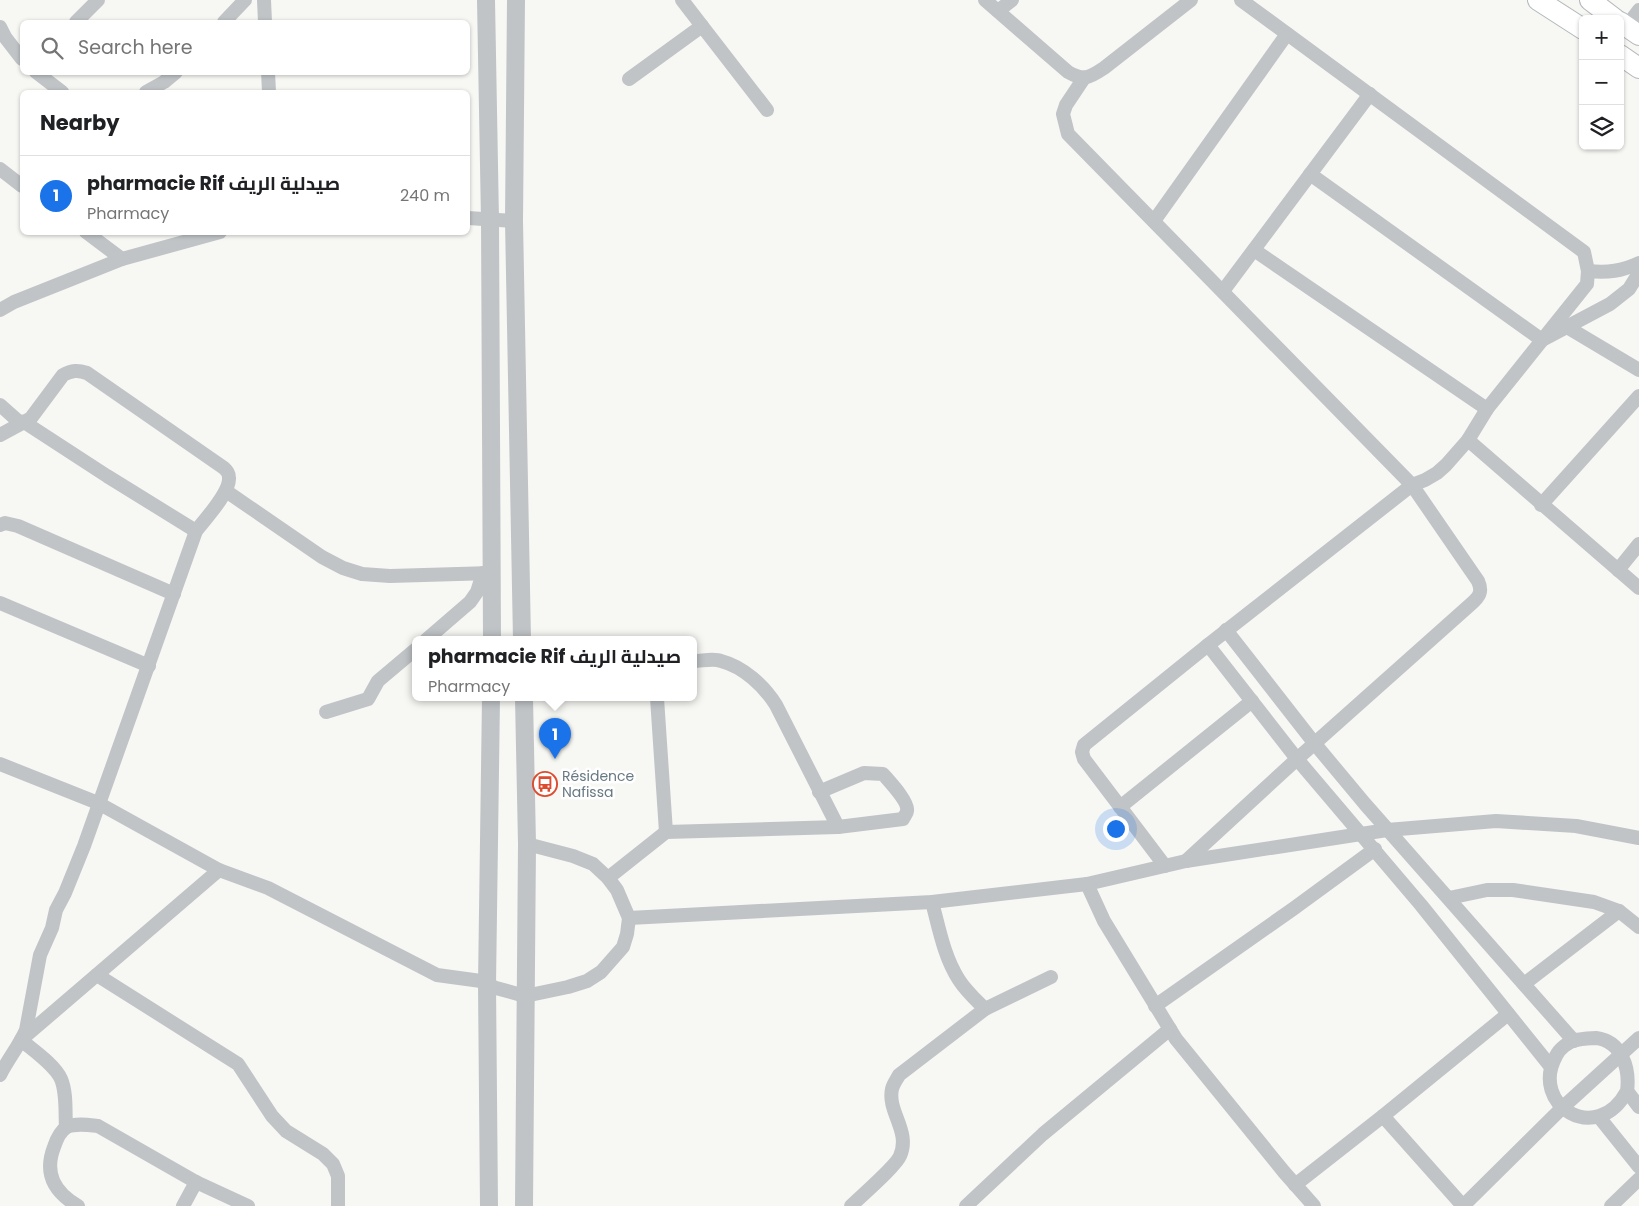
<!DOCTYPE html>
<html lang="en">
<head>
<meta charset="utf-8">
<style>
	body { margin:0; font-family:Poppins,Cairo,sans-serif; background:#f6f6f6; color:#202124 }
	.controls { position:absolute; right:15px; top:15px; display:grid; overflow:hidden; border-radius:8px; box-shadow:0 1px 4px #0004 }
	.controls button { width:45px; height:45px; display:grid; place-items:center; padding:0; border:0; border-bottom:1px solid #e0e0e0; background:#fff; color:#202124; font:25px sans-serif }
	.you { position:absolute; left:1115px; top:828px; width:18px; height:18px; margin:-12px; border:4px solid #fff; border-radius:50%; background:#1a73e8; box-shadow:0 0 0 8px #1a73e833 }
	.badge { display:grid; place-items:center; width:32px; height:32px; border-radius:50%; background:#1a73e8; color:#fff; font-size:16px; font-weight:700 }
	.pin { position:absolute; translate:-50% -41px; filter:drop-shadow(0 1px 2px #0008) }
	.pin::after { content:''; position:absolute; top:26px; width:18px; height:15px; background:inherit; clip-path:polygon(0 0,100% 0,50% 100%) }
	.popup { position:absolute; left:412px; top:636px; width:285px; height:65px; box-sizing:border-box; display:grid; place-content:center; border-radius:8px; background:#fff; filter:drop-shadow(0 1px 4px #0005); font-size:16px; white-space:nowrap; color:#757577 }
	.popup b { font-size:19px; color:#202124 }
	.popup::after { content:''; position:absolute; left:50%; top:100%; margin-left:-10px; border:10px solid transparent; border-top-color:#fff }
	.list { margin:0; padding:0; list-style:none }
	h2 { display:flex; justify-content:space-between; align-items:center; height:65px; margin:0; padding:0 20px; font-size:21px }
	h2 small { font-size:16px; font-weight:400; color:#757577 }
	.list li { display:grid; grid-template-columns:32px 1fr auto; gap:15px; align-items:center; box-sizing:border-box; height:80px; padding:0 20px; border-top:1px solid #e0e0e0 }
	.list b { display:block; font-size:19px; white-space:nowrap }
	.list p { margin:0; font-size:16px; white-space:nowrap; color:#757577 }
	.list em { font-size:16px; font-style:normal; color:#757577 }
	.icon { flex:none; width:28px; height:28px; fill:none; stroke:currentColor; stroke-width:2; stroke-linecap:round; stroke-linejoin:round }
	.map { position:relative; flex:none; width:1639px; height:1206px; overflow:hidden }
	.search { position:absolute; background:#fff; box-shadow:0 1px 4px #0004; left:20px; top:20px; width:450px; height:55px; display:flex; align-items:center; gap:12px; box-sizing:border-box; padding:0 18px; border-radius:8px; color:#757577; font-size:19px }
	.panel { position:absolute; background:#fff; box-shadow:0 1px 4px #0004; left:20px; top:90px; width:450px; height:145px; border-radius:8px }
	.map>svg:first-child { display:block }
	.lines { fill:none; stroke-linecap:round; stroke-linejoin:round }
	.secondary-casing { stroke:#b2b8bc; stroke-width:22 }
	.minor { stroke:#c0c4c7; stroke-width:14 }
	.tertiary { stroke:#c0c4c7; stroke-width:18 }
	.secondary { stroke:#fff; stroke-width:20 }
	.labels { text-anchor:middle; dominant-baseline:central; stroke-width:5; stroke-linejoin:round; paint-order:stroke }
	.poi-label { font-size:14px; fill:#677983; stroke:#fff; text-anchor:start }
</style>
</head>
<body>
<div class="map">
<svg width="1639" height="1206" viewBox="0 0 1639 1206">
	<rect width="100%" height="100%" fill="#f7f7f4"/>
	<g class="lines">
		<defs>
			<g id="secondary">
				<path d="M1538,0L1583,29"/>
				<path d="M1590,0L1615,19"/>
				<path d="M1620,22L1639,35"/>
				<path d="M1620,55L1639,68"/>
			</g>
		</defs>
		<use href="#secondary" class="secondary-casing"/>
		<g class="minor">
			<path d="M264,0L265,22"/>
			<path d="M985,0L1068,72C1084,81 1089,78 1104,68L1191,0"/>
			<path d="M998,11L1012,0"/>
			<path d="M76,22L98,0"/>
			<path d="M224,22L245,0"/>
			<path d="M702,26L767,110"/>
			<path d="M0,27L5,37L22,59"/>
			<path d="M1626,27L1639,10"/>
			<path d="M36,72L62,92"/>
			<path d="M268,72L269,92"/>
			<path d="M1084,78L1066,105L1063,114L1068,134L1412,485L1425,480L1437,473L1446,465L1468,440L1487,409L1587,284L1588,271L1584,252L1241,0"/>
			<path d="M629,79L702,26L682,0"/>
			<path d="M146,92L164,82L176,72"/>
			<path d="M0,169L22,186"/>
			<path d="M1310,174L1542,340L1610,304L1629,289L1639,273"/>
			<path d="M468,218L514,221"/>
			<path d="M1154,221L1287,34"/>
			<path d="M86,232L122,259"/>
			<path d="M1254,250L1487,409"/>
			<path d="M1588,271C1608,273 1622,271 1639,263"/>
			<path d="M1223,291L1370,94"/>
			<path d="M0,310L14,302L122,259L220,232"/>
			<path d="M1567,327L1639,370"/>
			<path d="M0,405L18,421L24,422L31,418L63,375C72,370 78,370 87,373L224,468C227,471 229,473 229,478C230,493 205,519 196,531L84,846L65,893L56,910L52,928L40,955L26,1030C19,1046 8,1059 0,1075"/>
			<path d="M0,435L24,422L107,476L196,531"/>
			<path d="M1468,440L1639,588"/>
			<path d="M226,491L322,557L343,568L362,574L390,576L492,573"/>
			<path d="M1541,505L1639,396"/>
			<path d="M0,525L5,523L18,526L174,594"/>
			<path d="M1618,570L1639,544"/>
			<path d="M0,603L149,666"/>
			<path d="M1226,630L1315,744L1365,804L1574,1041"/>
			<path d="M426,640L470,602L477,592L483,573"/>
			<path d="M1208,645L1297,759L1421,905L1551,1067"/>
			<path d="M694,661C702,661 714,658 721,661C744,667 764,686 776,705L838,827"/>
			<path d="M657,698L666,832"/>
			<path d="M326,712L368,699L378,681L416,649"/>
			<path d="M0,764L98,803L219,870L268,888L437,975L481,981L496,988L525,996L568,987L587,981L601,972L623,947L627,934L629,918L617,890L608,878L593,864L573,856L527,844"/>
			<path d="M1120,807L1252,701"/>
			<path d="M1165,866L1084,759L1082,752L1084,745L1208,645L1412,485L1478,581C1483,592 1479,597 1471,604L1297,759L1186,861"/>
			<path d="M608,878L666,832L838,827L903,819C904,816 907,814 907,811C909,802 889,781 883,774L864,773L819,792"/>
			<path d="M1087,884L1104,921L1176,1039L1284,1172L1314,1206"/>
			<path d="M1449,898L1487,890H1513L1594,902L1619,911L1639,927"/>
			<path d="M932,902C939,928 944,957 959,980C966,991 976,1000 985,1009"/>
			<path d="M629,918L932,902L1087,884L1186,861L1387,830L1496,821L1576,826L1639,838"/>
			<path d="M97,975L238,1064L272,1116L286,1131L323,1154L333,1164L338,1176V1206"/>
			<path d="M1524,984L1619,911"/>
			<path d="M1155,1006L1293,909L1375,849"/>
			<path d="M22,1039L219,870"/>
			<path d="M21,1040C33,1050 55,1065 61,1079C67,1093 65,1113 66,1127"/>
			<path d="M1627,1091C1597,1147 1529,1105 1556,1056C1559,1049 1568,1042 1576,1040C1582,1039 1590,1038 1596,1038C1622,1041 1630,1069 1627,1091L1639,1107"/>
			<path d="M1383,1116L1463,1206"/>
			<path d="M1599,1117L1639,1167"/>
			<path d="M1295,1185L1383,1116L1508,1014"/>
			<path d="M78,1206C54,1192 44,1173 54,1147C56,1141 60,1131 67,1127C75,1123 89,1125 98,1126L196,1182L248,1206"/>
			<path d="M183,1206L196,1182"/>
			<path d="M851,1206C861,1196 896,1166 900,1156C911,1131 887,1112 892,1089C893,1084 897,1079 899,1075L985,1009L1051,977"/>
			<path d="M966,1206L1043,1134L1170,1029"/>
			<path d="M1463,1206L1562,1108L1639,1038"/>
			<path d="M1611,1206L1639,1179"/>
		</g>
		<g class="tertiary">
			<path d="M486,0L490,220L492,640"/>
			<path d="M516,0L514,221L522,640"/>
			<path d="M524,698L527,844L524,1206"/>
			<path d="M489,1206L487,984L491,698"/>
		</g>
		<use href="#secondary" class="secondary"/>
	</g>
	<defs>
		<symbol id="bus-ring" viewBox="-11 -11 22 22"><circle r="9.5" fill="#fff" stroke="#db4d30" stroke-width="1.5"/><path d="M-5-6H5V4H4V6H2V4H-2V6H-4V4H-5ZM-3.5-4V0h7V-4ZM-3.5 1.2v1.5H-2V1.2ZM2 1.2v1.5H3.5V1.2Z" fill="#db4d30"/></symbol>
	</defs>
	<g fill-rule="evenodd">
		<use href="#bus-ring" x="531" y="770" width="28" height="28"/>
	</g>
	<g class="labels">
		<g class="poi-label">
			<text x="562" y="776">Résidence<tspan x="562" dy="16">Nafissa</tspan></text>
		</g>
	</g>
</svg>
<div class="controls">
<button>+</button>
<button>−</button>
<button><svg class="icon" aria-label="layers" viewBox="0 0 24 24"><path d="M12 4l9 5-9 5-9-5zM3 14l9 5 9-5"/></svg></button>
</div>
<div class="you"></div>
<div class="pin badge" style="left:555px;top:759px">1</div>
<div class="popup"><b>pharmacie Rif صيدلية الريف</b>Pharmacy</div>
<div class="search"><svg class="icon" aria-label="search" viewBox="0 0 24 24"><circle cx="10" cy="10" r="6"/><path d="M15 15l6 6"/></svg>Search here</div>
<section class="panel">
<h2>Nearby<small></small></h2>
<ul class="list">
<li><span class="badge">1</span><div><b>pharmacie Rif صيدلية الريف</b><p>Pharmacy</p></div><em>240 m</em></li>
</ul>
</section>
</div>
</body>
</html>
